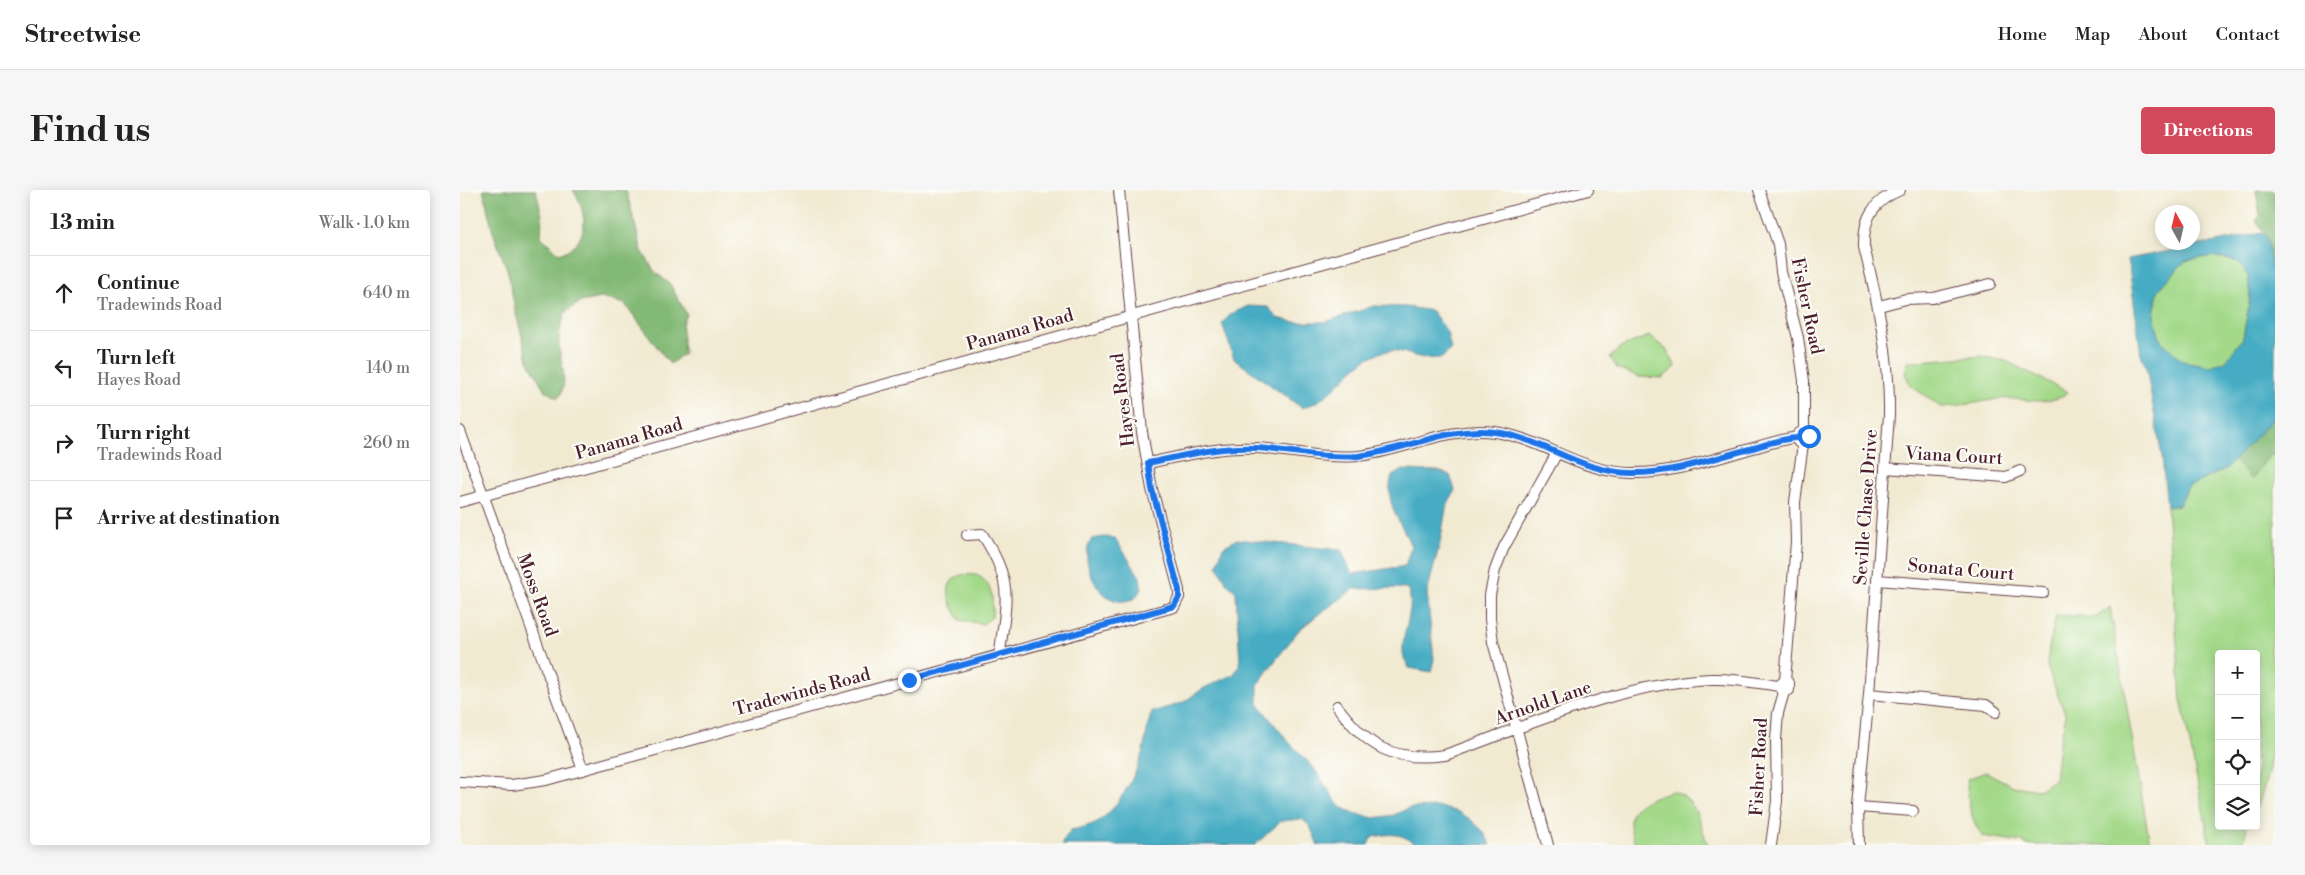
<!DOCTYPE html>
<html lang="en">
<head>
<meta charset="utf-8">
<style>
	body { margin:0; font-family:"Libre Bodoni",serif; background:#f6f6f6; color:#222 }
	.controls { position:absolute; right:15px; bottom:15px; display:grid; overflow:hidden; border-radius:5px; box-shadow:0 2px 12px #0003 }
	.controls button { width:45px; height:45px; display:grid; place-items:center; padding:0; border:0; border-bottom:1px solid #e0e0e0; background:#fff; color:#222; font:25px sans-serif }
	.compass { position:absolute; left:1695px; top:15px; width:45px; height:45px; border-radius:50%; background:#fff; box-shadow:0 2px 12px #0003; rotate:352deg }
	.stop { position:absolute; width:15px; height:15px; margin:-11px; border:4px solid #1a73e8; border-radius:50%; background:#fff }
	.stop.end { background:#1a73e8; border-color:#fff; box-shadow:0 1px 5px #0008 }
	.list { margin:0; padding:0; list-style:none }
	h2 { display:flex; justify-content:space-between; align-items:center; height:65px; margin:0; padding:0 20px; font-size:21px }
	h2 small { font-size:16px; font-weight:400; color:#767676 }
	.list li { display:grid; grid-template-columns:32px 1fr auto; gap:15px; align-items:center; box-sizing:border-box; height:75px; padding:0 20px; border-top:1px solid #e0e0e0 }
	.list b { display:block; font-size:19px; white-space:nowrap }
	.list p { margin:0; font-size:16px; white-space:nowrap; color:#767676 }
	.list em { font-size:16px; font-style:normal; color:#767676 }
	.icon { flex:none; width:28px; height:28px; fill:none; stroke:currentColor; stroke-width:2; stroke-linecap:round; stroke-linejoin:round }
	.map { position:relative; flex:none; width:1815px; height:655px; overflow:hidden; border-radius:5px }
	header { display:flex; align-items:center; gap:30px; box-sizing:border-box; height:70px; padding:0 25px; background:#fff; border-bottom:1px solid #e0e0e0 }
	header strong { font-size:24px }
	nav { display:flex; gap:28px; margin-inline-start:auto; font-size:18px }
	.intro { display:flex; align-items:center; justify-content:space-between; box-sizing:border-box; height:120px; padding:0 30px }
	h1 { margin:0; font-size:35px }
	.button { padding:12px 22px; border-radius:5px; background:#d1495b; color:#fff; font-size:18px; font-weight:700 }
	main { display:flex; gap:30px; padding:0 30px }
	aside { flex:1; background:#fff; border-radius:5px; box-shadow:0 2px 12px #0003 }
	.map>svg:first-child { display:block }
	.green { fill:#a3d989; stroke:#767c5a }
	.forest { fill:#82b975; stroke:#666c50 }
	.water { fill:#44acc3; stroke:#476677; fill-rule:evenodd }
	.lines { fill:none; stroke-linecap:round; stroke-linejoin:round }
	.minor-casing { stroke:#633d44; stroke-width:12 }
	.minor { stroke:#fff; stroke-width:10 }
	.route { stroke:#1a73e8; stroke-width:6 }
	.labels { text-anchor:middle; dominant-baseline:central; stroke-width:4; stroke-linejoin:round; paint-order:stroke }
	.street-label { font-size:18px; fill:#4a1f2b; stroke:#fdfcf7 }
</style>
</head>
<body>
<header>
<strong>Streetwise</strong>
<nav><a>Home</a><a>Map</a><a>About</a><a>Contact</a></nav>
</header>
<div class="intro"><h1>Find us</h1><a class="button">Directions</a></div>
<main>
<aside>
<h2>13 min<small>Walk · 1.0 km</small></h2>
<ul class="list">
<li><svg class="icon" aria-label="ahead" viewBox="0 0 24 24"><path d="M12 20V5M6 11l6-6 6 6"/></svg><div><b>Continue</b><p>Tradewinds Road</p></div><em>640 m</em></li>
<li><svg class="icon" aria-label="left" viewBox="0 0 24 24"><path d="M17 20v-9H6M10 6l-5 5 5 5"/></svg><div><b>Turn left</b><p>Hayes Road</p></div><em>140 m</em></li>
<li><svg class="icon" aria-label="right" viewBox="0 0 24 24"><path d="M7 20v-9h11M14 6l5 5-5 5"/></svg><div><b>Turn right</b><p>Tradewinds Road</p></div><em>260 m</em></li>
<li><svg class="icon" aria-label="arrive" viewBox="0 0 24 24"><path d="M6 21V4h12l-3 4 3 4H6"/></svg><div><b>Arrive at destination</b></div></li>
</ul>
</aside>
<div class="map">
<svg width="1815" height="655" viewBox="0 0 1815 655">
	<rect width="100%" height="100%" fill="#fdfcf7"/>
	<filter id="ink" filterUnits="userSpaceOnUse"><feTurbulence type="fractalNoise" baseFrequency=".02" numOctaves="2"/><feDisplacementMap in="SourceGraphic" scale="10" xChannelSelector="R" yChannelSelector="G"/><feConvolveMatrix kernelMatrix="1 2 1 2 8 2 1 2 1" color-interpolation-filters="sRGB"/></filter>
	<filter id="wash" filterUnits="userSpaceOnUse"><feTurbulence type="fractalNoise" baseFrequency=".0096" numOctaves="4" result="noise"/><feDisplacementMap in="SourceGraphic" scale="20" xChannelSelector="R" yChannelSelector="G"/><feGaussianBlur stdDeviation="1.12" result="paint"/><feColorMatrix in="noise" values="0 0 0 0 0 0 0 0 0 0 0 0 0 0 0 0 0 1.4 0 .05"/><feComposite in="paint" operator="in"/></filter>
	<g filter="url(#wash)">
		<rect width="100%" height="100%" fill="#f1ead1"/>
		<g class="green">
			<path d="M1752,66L1779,72L1788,86L1790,108L1783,148L1767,171L1750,176L1722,171L1700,150L1694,125L1698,100L1725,71Z"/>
			<path d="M1189,146L1207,160L1216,177L1202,188L1179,187L1157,178L1150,167L1163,156Z"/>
			<path d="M1520,166L1546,171L1608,202C1587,220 1557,204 1532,210C1515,213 1499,216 1481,217L1450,195L1445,183L1448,172Z"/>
			<path d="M1815,262V445C1807,454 1810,467 1815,478C1815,525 1815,578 1796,619V464H1759V636H1787L1783,655H1750L1721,509L1707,317L1719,315L1728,297L1733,293L1744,290L1767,278L1774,270L1792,289L1805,270Z"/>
			<path d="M517,385C534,394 533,410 532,427L523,434L500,430C491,417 479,393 501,385C506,384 513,385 517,385Z"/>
			<path d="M1650,417L1690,655H1566L1564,652L1522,646C1510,628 1507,610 1507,589L1526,582L1553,596L1579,600L1595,589L1599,554L1606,526L1587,477L1589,458L1596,425L1637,427Z"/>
			<path d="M1212,601C1238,609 1239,633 1248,655H1176C1159,618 1180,611 1212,601Z"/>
		</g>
		<g class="forest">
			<path d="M23,0H76L82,26L81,47L100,64C105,61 114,58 117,53C129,37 123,15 113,0H166L182,61L195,82L210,94L227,125L222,134L224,163L212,173H209L165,114L141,108L121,112L105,122C103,131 99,141 99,150C98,169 111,192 98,208L85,201L68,170L55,120L48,82L33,42Z"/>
			<path d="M1796,0H1815V100L1807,48L1796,30L1800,26Z"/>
			<path d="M1815,226V262L1805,270L1792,290L1774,270Z"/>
		</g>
		<g class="water">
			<path d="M1802,43L1807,48L1815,100V226L1767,278L1728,297L1719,315L1707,317L1702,267L1686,177L1681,165L1668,69ZM1752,66L1779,72L1788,87L1790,108L1783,148L1766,171L1750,176L1723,171L1700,150L1694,125L1698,101L1725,71Z"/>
			<path d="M788,116L808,117L817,128L834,132H865L914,116L947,117L972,121L987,142L991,159L982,168C974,168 966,169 959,167C949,165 939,159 928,161C892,166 877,209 842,218L774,169L762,133L771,124Z"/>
			<path d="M943,280L978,281L990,285L995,300L986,319L980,353L967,403L974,469L971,482L949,478C947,473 943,468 943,463C941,441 957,418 947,398L894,399L859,424L839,440L808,480L798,495V514L828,551L854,578L879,616L894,623L914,628L934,625L949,618L980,617L998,622L1010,629L1023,641L1031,655H956C942,642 928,643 911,648L908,655H858L850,636L842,629L821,631L795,655H602L603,651L611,640C621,638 629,636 637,632C658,620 680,579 684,556C687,544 687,534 692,522L722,513L744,498L774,484L780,474L776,402L767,394L757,375L763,357L777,349L881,360L892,384L945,376L951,357C942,331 923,316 932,286Z"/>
			<path d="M644,347L655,348L680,387L682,399L674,409C669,410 663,412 658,411C635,407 618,367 632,349Z"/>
		</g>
	</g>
	<g filter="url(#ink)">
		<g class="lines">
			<defs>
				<g id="minor">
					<path d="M1299,0L1318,54L1321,82L1338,148L1344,191V242"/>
					<path d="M1419,116L1446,109L1473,108L1530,94"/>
					<path d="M0,241L123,580"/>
					<circle cx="1343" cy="248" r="6"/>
					<path d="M688,273C723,266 759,256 796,258C830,260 863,269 898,266C944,261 987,236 1035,242C1084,249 1119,282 1171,283C1214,284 1256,268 1297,257C1310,253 1324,249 1338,247"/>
					<path d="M1425,278L1546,287L1560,281"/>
					<path d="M0,312L1128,0"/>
					<path d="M507,345L522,344C532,359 543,380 545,398C548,420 541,443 540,465"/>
					<path d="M1417,390L1583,403"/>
					<path d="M1325,491L1336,352L1335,312L1343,254"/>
					<path d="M1409,504L1526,515L1536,522"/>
					<path d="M877,516C908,558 933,572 985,565C1069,535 1162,493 1251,489C1274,488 1296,493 1319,496"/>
					<path d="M0,592L52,595L86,590L714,417L719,407V400L692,299L682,242L659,0"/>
					<path d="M1398,617L1453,621"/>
					<path d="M1088,655L1033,452L1030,429V405L1035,380L1044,357L1097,263"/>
					<path d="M1311,655L1317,611L1316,550L1318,523L1324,502L1329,500V493L1324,491L1319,496L1324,502"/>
					<path d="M1399,655L1398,617L1409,504L1429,225C1430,167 1418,113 1404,57C1403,28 1413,11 1440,0"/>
				</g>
			</defs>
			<use href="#minor" class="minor-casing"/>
			<use href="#minor" class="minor"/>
		</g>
	</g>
	<g class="lines" filter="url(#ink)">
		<path class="route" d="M449,490L714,416L719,407V400L692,299L688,273C723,266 759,256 796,258C830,260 863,269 898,266C944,261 987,236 1035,242C1085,249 1118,282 1171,283C1213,284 1254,268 1293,258C1308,254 1323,248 1338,248L1342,242H1346L1349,246"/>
	</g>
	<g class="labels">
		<g class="street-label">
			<text transform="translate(1347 116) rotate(78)">Fisher Road</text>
			<text transform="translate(560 140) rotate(-16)">Panama Road</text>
			<text transform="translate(663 210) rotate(-97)">Hayes Road</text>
			<text transform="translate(169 249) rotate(-16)">Panama Road</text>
			<text transform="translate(1494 266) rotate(3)">Viana Court</text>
			<text transform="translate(1406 317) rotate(-86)">Seville Chase Drive</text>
			<text transform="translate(1501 380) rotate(5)">Sonata Court</text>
			<text transform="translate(77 405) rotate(70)">Moss Road</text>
			<text transform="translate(342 502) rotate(-15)">Tradewinds Road</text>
			<text transform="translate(1083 513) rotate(-19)">Arnold Lane</text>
			<text transform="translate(1299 577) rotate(-87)">Fisher Road</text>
		</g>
	</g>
</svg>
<div class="controls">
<button>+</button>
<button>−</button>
<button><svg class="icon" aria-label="locate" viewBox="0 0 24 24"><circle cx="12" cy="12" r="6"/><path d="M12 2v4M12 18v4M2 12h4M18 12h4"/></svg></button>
<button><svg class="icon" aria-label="layers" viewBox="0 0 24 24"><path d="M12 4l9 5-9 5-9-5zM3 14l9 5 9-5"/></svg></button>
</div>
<svg class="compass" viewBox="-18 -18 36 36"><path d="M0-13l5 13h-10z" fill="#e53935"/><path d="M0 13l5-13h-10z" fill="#767676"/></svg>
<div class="stop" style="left:1349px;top:246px"></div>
<div class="stop end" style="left:449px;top:490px"></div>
</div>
</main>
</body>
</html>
